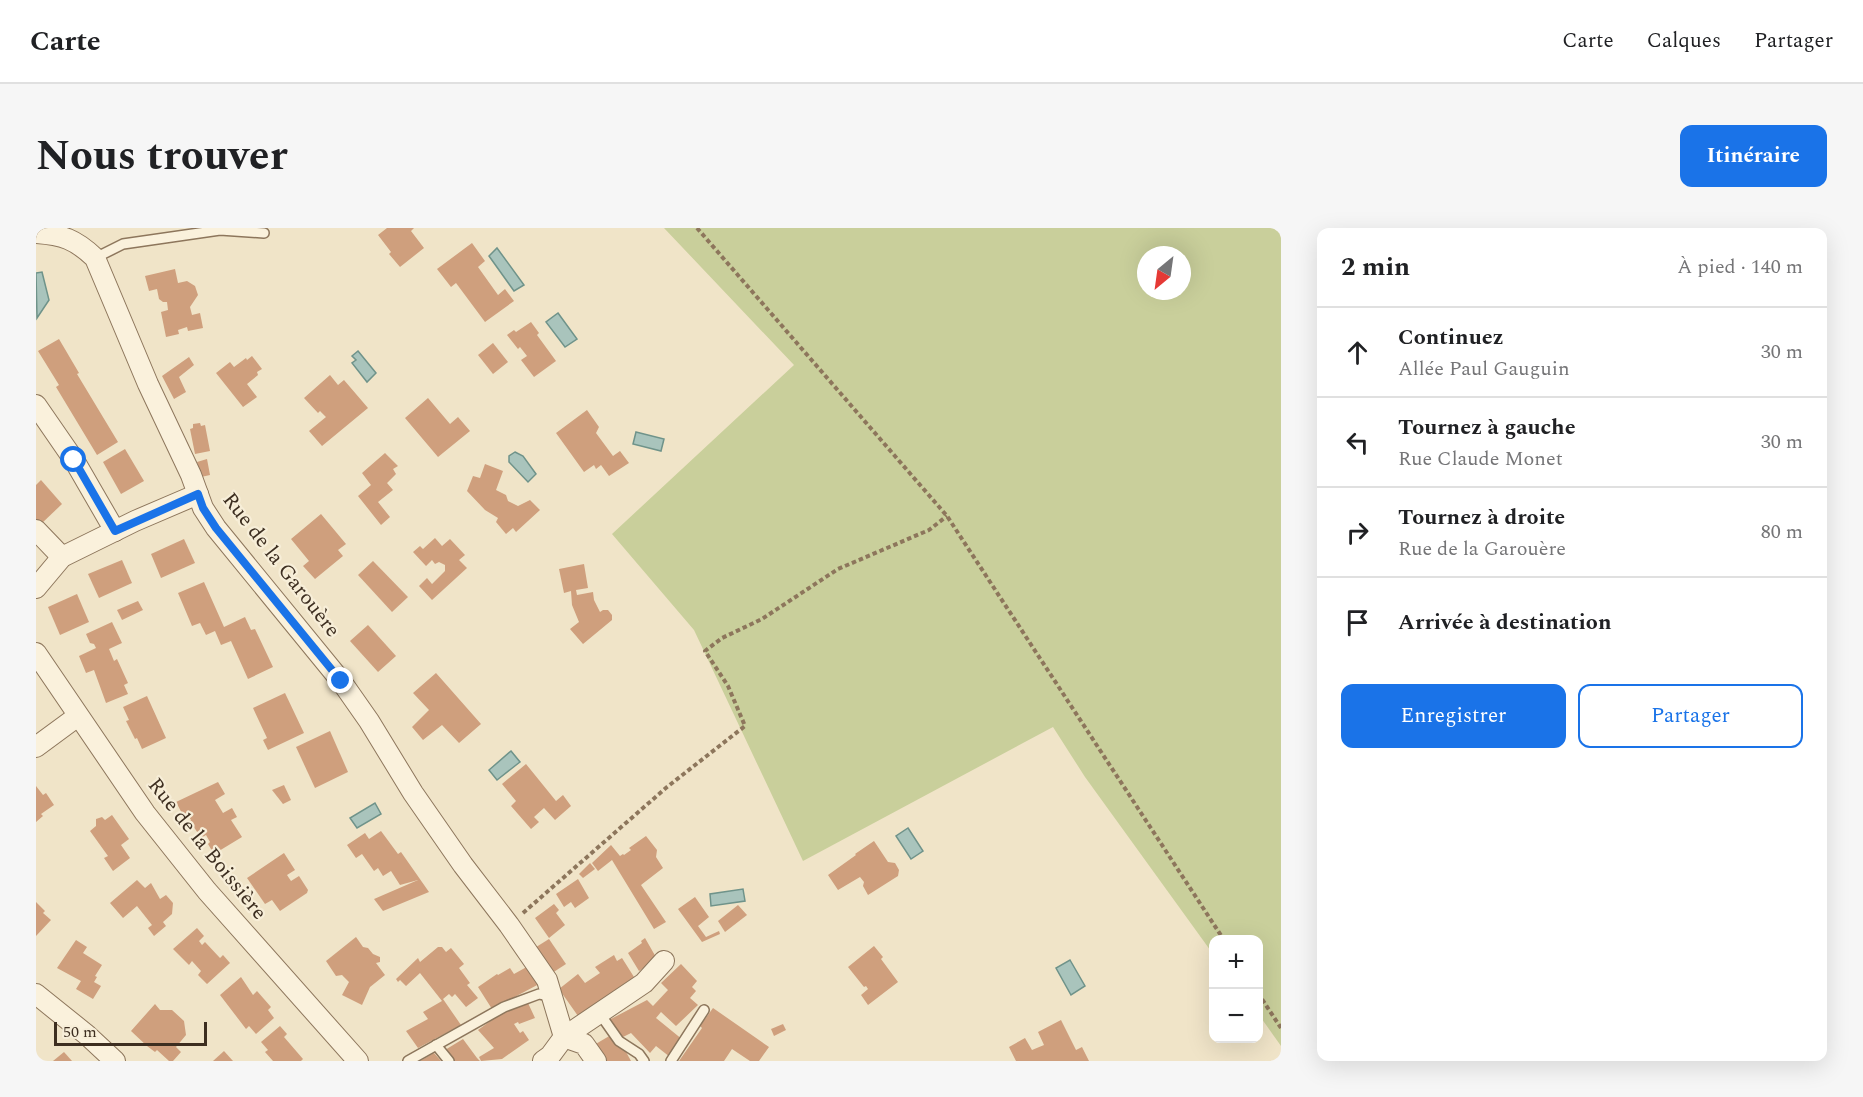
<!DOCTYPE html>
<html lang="fr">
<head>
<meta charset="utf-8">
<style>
	body { margin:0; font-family:Spectral,serif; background:#f6f6f6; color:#202124 }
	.controls { position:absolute; right:18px; bottom:18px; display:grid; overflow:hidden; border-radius:12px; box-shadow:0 6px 24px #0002 }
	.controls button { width:54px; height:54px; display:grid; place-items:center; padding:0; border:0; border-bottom:2px solid #e0e0e0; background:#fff; color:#202124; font:30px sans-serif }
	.compass { position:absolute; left:1101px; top:18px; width:54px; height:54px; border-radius:50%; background:#fff; box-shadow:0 6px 24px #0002; rotate:209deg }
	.scale { position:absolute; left:18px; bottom:15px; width:153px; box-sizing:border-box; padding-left:6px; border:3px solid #3d2e20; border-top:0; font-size:16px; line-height:21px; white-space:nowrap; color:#3d2e20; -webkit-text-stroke:4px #f7eed8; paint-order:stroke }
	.stop { position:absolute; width:18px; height:18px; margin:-14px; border:4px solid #1a73e8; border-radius:50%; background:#fff }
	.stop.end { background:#1a73e8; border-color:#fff; box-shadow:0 2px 6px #0008 }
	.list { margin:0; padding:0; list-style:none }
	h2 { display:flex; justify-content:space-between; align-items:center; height:78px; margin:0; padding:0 24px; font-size:26px }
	h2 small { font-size:20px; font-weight:400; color:#757577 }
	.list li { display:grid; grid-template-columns:39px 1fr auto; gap:18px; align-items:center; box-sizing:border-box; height:90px; padding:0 24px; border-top:2px solid #e0e0e0 }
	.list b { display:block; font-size:22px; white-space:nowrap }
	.list p { margin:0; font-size:20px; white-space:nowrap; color:#757577 }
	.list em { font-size:20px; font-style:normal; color:#757577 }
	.actions { display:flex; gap:12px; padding:18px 24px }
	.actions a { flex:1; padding:14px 0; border:2px solid #1a73e8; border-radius:12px; text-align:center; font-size:21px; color:#1a73e8 }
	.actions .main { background:#1a73e8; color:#fff }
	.icon { flex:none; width:33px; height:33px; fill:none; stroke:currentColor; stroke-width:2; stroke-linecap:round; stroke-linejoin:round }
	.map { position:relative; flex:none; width:1245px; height:833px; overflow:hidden; border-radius:12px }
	header { display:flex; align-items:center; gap:36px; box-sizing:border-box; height:84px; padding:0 30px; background:#fff; border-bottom:2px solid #e0e0e0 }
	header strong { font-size:28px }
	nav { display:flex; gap:33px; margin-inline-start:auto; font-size:21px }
	.intro { display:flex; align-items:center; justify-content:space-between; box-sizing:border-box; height:144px; padding:0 36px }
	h1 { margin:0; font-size:42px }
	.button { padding:15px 27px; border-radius:12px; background:#1a73e8; color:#fff; font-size:21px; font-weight:700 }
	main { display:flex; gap:36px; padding:0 36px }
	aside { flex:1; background:#fff; border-radius:12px; box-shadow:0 6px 24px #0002 }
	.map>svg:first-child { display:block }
	.green { fill:#c9cf9b; fill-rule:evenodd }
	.water { fill:#a9c4bc; stroke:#6f938a; stroke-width:1.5 }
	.building { fill:#cf9f7d }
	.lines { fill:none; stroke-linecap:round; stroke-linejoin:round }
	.service-casing { stroke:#8d765c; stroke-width:12 }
	.minor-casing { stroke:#8d765c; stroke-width:22 }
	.path { stroke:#8d765c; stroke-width:4; stroke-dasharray:4.5 3; stroke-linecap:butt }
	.service { stroke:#faf1dc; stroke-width:9 }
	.minor { stroke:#faf1dc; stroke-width:20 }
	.route { stroke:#1a73e8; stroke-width:8 }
	.labels { text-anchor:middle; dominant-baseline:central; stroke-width:4.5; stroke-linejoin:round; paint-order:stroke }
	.street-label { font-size:21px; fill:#3d2e20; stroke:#f7eed8 }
</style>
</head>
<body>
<header>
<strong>Carte</strong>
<nav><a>Carte</a><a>Calques</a><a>Partager</a></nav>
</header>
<div class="intro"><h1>Nous trouver</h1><a class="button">Itinéraire</a></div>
<main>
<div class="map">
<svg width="1245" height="833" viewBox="0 0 1245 833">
	<rect width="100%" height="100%" fill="#f0e4c8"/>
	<path class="green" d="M628,0H1245V818L1223,787L1222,712H1178L1177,726L1049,549L1017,499L767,633L658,402L576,306L758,137ZM1110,27H1146V63H1110Z"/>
	<g class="water">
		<path d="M461,20L488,57L478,63L453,28Z"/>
		<path d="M6,44L13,72L1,90L0,45Z"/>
		<path d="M522,85L541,111L529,119L510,94Z"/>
		<path d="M322,123L340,145L331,154L316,135L320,132L316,128Z"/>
		<path d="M600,204L628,211L625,223L597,216Z"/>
		<path d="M479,224L487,228L500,246L492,254L473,234V228Z"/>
		<path d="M475,523L484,534L461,552L453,542Z"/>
		<path d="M339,575L345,586L321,600L314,590Z"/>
		<path d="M872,600L887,623L875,631L860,608Z"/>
		<path d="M707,661L709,673L675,678L674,666Z"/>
		<path d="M1034,732L1049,758L1035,767L1020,740Z"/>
	</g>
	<g class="building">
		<path d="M351,0H378L375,3L388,20L364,39L353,26L355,24L342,7Z"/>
		<path d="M436,15L449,33L442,39L462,67L469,61L478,73L449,94L420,55L415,59L401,41Z"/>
		<path d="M139,41L142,55L151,53L159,58L162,67L154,79L156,87L164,85L167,100L152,103L151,99L142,102L143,106L130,109L125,84L132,82L131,74H127L123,71L121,61L113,63L109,48Z"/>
		<path d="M495,94L503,105L501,107L520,133L498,149L485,132L491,128L484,119L482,121L471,107L478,102L480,104Z"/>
		<path d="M23,111L43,145L41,146L82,214L61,227L20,159L23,157L2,123Z"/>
		<path d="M457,115L472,134L457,146L442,127Z"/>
		<path d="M216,128L226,141L221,144L222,147L211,156L221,169L207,179L180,145L194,134L198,139L210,130L211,132Z"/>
		<path d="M153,129L158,137L143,149L150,164L138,171L126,148Z"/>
		<path d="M294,147L302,157L308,152L332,180L286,218L273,203L290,189L284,183L282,185L268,170Z"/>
		<path d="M392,170L414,196L422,189L434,203L402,229L369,190Z"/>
		<path d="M551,182L563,199L560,205L577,228L584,223L593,235L573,248L565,237L560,241L558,237L548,244L520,205Z"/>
		<path d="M164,195L165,198L169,197L174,223L159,226L154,201L157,200V196Z"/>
		<path d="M89,221L108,253L85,266L67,234Z"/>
		<path d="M349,225L362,238L357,241L360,246L351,255L357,262L342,274L354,289L345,297L322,268L335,257L326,245Z"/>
		<path d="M171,231L174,247L165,249L161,234Z"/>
		<path d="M449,236L467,243L460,262L470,267L472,273L482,278L494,272L504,282L480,304L477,300L470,306L460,294L462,290L449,282L431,263L437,248L444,250Z"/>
		<path d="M5,252L26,276L4,297L0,292V257Z"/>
		<path d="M285,286L310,316L302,322L307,328L279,351L267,338L273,333L255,311Z"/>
		<path d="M399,310L406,318L414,311L429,327L423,332L431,340L396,372L383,358L391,350L396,356L409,343V337L403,334L399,336L396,332L390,338L377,324L384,318L387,321Z"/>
		<path d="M148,311L159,335L125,350L115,326Z"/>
		<path d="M86,332L96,355L63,370L52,346Z"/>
		<path d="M337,333L372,369L356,384L322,347Z"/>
		<path d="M548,336L552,360L540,362L541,367L557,364L558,372L564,384L567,382H572L576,387V392L547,416L534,401L543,394L536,377L535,363L528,365L523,341Z"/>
		<path d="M168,354L188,399L209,389L215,402L219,401L237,439L212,451L195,413L185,417L179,403L170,407L164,395L156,398L142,365Z"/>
		<path d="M41,366L53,394L24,407L12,379Z"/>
		<path d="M102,373L107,382L86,392L81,382Z"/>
		<path d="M76,394L86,415L73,421L78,433L81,431L92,455L88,457L92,466L70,475L58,442L50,445L43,428L60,420L58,416L54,415L50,406Z"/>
		<path d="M332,397L360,428L342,444L314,413Z"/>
		<path d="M400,445L445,496L423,515L406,497L387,512L376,499L393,482L377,465Z"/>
		<path d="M249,465L268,505L232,522L227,512L231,510L217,480Z"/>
		<path d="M111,468L130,510L106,521L101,510L99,511L90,493L93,492L87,479Z"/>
		<path d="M294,503L312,544L279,560L260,519Z"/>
		<path d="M490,536L520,573L527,567L535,578L519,592L508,580L498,589L503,594L495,601L475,578L480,573L466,556Z"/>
		<path d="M182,554L189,566L179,572L187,585L196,580L201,589L195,592L206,609L178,626L172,616L174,614L170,607L165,610L154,593L155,592L152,587L148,589L140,574Z"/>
		<path d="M248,557L255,572L247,576L236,562Z"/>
		<path d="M0,558L7,567L10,565L18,577L5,586L7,588L0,594Z"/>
		<path d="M76,587L93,611L85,617L94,630L77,643L68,630L72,628L54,603L60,598V591L66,589L69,592Z"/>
		<path d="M345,603L362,626L365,624L393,664L347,683L338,671L382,652L364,657L355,643L347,648L342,640L338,643L326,626L320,630L311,617L329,605L333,611Z"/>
		<path d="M610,608L621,622L620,629L627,640L605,657L630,694L618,701L576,632L562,643L556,635L575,617L584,628L587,626L588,627L595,622L593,620Z"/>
		<path d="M838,613L852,634L859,635L863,642L862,648L832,667L827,658L828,654L824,649L802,662L792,647L820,627L819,626Z"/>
		<path d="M248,625L259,642L251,647L255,653L263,648L272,662L271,665L244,683L236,672L229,676L211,650Z"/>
		<path d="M554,635L559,641L547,650L543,646Z"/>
		<path d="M542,651L553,670L539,680L535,674L528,679L520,666Z"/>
		<path d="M101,652L109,660L115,655L124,671L130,667L137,675L136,686L127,694L130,698L118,708L112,700L116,697L101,678L87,690L74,675Z"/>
		<path d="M659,669L673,689L662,698L670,709L683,703L684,706L666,714L642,681Z"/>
		<path d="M0,674L9,683L7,685L15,692L0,708Z"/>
		<path d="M518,676L523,682L520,685L529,697L513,710L499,690Z"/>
		<path d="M702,677L711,687L689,704L682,693Z"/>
		<path d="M161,700L168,708L163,713L166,717L169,714L184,730L187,727L194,735L171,756L162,747L165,743L156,733L153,737L137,721Z"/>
		<path d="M320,709L327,719L332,720L337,726L344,729V734L340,735L349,747L334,759L326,777L306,767L313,754L306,747L300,748L290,733Z"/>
		<path d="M609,710L621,731L603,743L592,725L606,715L605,713Z"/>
		<path d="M513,711L530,736L513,747L497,721Z"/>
		<path d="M40,712L51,719L47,725L66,737L59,748L61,749L58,754L65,758L57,771L40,761L45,753L21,740Z"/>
		<path d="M838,718L847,729L845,731L862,754L832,777L825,767L832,761L830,758L828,759L812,739Z"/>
		<path d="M402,719H406L410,724L415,720L428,736L423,740L434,755L431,757L442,770L430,779L419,766L416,769L413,766L407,771L425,797L382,820L370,803L392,791L387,784L406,773L384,745L370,758L364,752L362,754L360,751L382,730L384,734Z"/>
		<path d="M578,727L581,733L586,730L598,749L542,788L523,761L542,746L549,755L564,745L559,739Z"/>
		<path d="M496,736L505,755L456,781L442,759L461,746L462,747L474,740L478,746Z"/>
		<path d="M645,736L661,753L656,759L660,763L654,770L662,777L640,798L625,784L620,790L647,812L634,829L620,818L614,825L595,805L583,811L573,792L611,772L617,778L632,762L625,755Z"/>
		<path d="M205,749L217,767L221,763L235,779L232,782L238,790L220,806L213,798L210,801L184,767Z"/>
		<path d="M492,775L499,790L483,796L482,794L478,796L484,805L487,803L493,812L466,831L445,833L443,829L458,820L442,802L471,781Z"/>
		<path d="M119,776L124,782H136L148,793L150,807L140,819L145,824L137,833H133L121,822L119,824L111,818L95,803Z"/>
		<path d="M677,780L733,819L723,833H714L696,821L688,833H643L666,800L664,798Z"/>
		<path d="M1025,792L1040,822L1046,819L1053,833H980L973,819L989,810L996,822L1008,817L1002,804Z"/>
		<path d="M747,796L750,802L738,808L735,801Z"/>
		<path d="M244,798L251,806L248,809L267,831L265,833H237L229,824L232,822L225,814Z"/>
		<path d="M575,807L589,822L595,833H567L558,817Z"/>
		<path d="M427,811L441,830L444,833H418L409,822Z"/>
		<path d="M188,823L197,833H177Z"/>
		<path d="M28,824L36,833H17Z"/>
		<path d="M398,825L405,833H384Z"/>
	</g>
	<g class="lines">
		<defs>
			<g id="service">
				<path d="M59,30L87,16L184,2L228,5"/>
				<path d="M564,786L583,813L603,826L608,833"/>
				<path d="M400,817L413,833"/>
				<path d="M372,833L468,779L503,766L515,768"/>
				<path d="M635,833L668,782"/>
			</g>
			<g id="minor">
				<path d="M0,5C27,7 39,11 59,30L112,156L155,247L167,280L180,300L305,453L333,493L377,565L427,637L473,697L511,752L528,809L548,816L560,833"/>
				<path d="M0,177L38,232L79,303"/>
				<path d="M0,302L26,329"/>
				<path d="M0,360L26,329L99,293L162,266"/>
				<path d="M0,425L109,585L171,663L322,833"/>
				<path d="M0,519L42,488"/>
				<path d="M0,766L51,807L79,833"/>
				<path d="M507,833L514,828L528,809L608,755L628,733"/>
			</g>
		</defs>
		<use href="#service" class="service-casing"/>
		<use href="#minor" class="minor-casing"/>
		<g class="path">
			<path d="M661,0L911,288L1188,712"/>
			<path d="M487,685L631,559L709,498L692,458L669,423L686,410L726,391L802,341L893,302L911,288"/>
			<path d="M1222,765L1245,800"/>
		</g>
		<use href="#service" class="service"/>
		<use href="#minor" class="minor"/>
	</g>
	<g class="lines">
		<path class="route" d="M38,232L79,303L162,266L167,280L180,300L305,453"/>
	</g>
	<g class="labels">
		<g class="street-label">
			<text transform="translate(245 337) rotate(52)">Rue de la Garouère</text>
			<text transform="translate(171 621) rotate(51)">Rue de la Boissière</text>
		</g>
	</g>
</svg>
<div class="controls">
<button>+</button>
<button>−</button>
</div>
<svg class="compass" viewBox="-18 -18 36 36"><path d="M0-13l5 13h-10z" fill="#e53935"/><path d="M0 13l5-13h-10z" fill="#757577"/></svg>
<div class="scale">50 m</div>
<div class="stop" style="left:38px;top:232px"></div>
<div class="stop end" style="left:305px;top:453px"></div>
</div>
<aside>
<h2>2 min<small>À pied · 140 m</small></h2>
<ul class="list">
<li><svg class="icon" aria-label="ahead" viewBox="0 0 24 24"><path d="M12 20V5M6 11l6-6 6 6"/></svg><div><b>Continuez</b><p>Allée Paul Gauguin</p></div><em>30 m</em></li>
<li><svg class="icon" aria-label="left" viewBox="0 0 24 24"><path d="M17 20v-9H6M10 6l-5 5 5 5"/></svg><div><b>Tournez à gauche</b><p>Rue Claude Monet</p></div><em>30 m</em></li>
<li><svg class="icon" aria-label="right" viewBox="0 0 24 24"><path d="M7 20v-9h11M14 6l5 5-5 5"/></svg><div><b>Tournez à droite</b><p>Rue de la Garouère</p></div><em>80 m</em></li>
<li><svg class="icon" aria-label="arrive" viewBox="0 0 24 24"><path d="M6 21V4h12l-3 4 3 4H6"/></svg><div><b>Arrivée à destination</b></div></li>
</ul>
<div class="actions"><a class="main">Enregistrer</a><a>Partager</a></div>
</aside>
</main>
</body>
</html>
